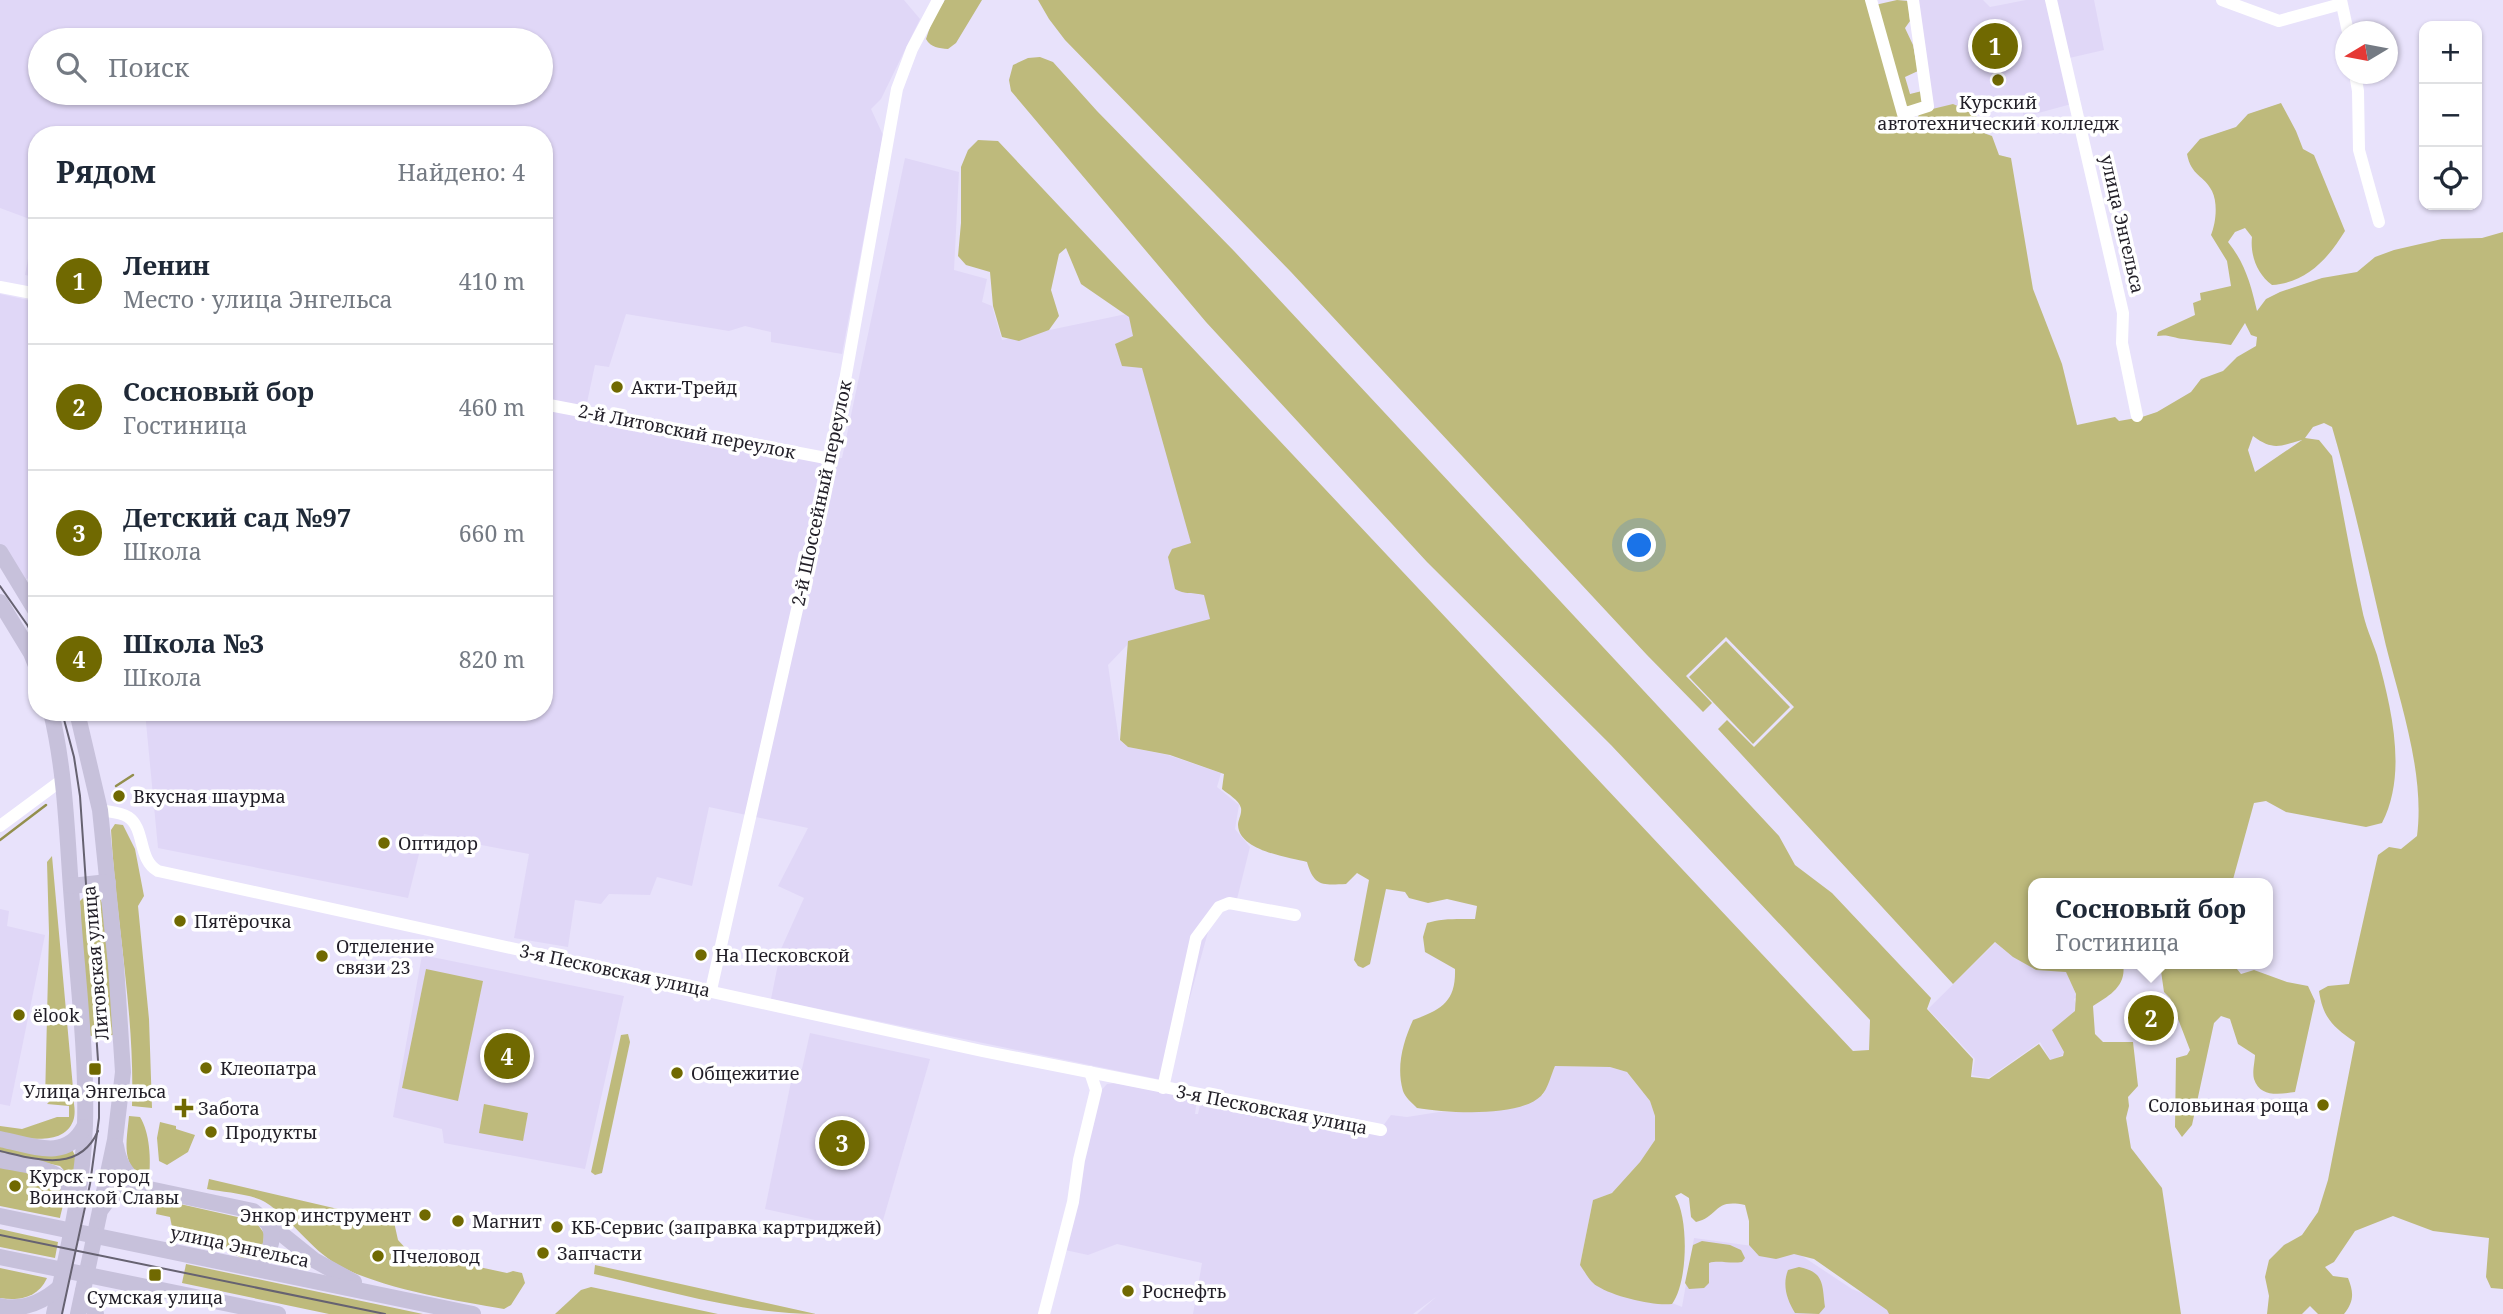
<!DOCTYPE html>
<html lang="ru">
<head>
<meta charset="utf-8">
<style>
	body { margin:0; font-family:"Noto Serif",serif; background:#f2f2f3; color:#1f2937 }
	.controls { position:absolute; right:21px; top:21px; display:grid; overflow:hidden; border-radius:14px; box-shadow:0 2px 5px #0004 }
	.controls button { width:63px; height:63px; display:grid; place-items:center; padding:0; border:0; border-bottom:2px solid #e0e1e3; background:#fff; color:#1f2937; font:35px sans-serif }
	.compass { position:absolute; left:2335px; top:21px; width:63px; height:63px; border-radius:50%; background:#fff; box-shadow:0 2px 5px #0004; rotate:260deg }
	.you { position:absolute; left:1640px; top:546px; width:24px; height:24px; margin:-18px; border:5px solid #fff; border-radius:50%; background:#1a73e8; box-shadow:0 0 0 10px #1a73e833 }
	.badge { display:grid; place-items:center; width:46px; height:46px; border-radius:50%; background:#706901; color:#fff; font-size:23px; font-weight:700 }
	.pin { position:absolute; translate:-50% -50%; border:4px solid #fff; box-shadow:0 2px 7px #0006 }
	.popup { position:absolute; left:2028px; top:878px; width:245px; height:91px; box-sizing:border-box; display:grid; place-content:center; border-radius:14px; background:#fff; filter:drop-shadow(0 2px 5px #0005); font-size:23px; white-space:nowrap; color:#747a83 }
	.popup b { font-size:26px; color:#1f2937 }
	.popup::after { content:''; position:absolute; left:50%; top:100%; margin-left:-14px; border:14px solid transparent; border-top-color:#fff }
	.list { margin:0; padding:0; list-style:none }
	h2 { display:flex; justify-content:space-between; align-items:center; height:91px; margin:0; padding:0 28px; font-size:30px }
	h2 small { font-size:23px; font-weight:400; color:#747a83 }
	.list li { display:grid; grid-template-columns:46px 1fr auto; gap:21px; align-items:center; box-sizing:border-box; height:126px; padding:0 28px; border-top:2px solid #e0e1e3 }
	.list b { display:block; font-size:26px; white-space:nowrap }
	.list p { margin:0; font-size:23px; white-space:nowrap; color:#747a83 }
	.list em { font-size:23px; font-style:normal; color:#747a83 }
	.icon { flex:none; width:38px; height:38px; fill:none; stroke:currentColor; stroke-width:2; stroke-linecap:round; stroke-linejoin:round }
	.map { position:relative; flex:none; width:2503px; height:1314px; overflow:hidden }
	.search { position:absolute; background:#fff; box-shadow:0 2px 5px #0004; left:28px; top:28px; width:525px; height:77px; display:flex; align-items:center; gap:18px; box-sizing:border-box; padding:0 24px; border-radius:38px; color:#747a83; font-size:26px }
	.panel { position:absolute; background:#fff; box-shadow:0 2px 5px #0004; left:28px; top:126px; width:525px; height:595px; border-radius:28px }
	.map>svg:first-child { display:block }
	.built { fill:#e0d7f7; fill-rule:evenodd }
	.green { fill:#beba7c; fill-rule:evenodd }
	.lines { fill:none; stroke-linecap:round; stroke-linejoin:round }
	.stream { stroke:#938f4d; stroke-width:2.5 }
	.minor { stroke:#fff; stroke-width:12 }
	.major { stroke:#c7c1db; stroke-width:16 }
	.tram { stroke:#666271; stroke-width:2 }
	.poi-dot { fill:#706901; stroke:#fff; stroke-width:2.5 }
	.labels { text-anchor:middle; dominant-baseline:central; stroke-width:7; stroke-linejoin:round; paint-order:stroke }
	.poi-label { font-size:18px; fill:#221f28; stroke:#fff; text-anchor:start }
	.street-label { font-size:18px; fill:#221f28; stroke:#fff }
</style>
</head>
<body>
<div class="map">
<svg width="2503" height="1314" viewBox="0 0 2503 1314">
	<rect width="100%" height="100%" fill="#e8e2fb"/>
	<g class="built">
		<path d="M0,0H904L920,19L881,99L871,109L883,135L842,354L771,342V332L745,326L729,331L626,314L609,367L595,365L585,412L831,459L842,458L905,158L959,172L954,270L987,279L982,302L992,306L1002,340L1131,313L1219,623L1129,643L1108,665L1119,740L1128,747L1168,755L1221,773L1217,787L1239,805L1235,829L1250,847L1237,899L1211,921L1167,1081L771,999L781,949L804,898L778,886L808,828L709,807L692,886L657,877L650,895L609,894L601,904L575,900L568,947L514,938L529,854L424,834L408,898L158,848L145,712H544V135H37V277L25,275L35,221L0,208ZM40,40H541V93H40Z"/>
		<path d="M1912,0H1983L1990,7L2026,0H2094L2104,50L2065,59L2075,103L2024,117L2020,101L1934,118Z"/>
		<path d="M0,294L37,302V574L20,582L0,552Z"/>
		<path d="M0,909L9,911L7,926L45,935L10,1106L0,1104Z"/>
		<path d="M1997,941L2034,964H2063L2077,997L2074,999L2080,1013L2066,1053L2051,1061L2040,1042L1990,1077L1985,1078L1972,1075L1975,1059L1928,1009Z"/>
		<path d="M422,955L624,996L585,1169L444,1143L442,1129L393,1117Z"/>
		<path d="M810,1033L930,1059L879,1234L765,1209L792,1077L802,1069Z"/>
		<path d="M1555,1066L1610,1067L1627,1072L1650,1101L1655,1116V1140L1640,1162L1612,1193L1593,1200L1580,1265L1682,1307L1694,1238L1796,1252L1852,1289L1916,1314H1417L1436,1297L1413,1314H1193L1202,1263L1117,1244L1088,1255L1065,1250L1086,1148L1100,1092L1107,1084L1115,1083L1197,1099L1195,1114H1198L1202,1095L1380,1130L1391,1115L1407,1117L1439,1112L1486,1111L1543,1095Z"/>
	</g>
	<g class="green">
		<path d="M945,0H982L956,43L948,49C939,48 931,48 926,39L933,18Z"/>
		<path d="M1038,0H1866L1902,122L1908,125L1915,123L1920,112L1953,104L1976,114L1978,131L1992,136L1999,155L2011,158L2033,289L2062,364L2077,425L2115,417L2119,421L2142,417L2157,412L2191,392L2201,379L2223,371L2237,357L2256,346L2257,337L2251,335L2245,323L2231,345C2215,342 2200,342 2184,339C2173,338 2169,334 2157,336L2158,332L2195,315L2193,303L2201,300L2200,293L2231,286L2227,261L2211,235C2216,223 2218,203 2212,191C2204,175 2191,176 2187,154L2200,139L2236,127L2248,114L2281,103L2296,131L2303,149L2314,155L2345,231C2328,259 2306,283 2272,285C2257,274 2250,255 2252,237L2245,228L2235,232L2228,242C2245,263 2251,285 2257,311L2266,299L2280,292L2322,278L2357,272L2375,257L2394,250L2442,239L2482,238L2503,232V1289L2491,1288L2486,1277L2489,1238L2433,1231L2393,1216L2355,1231L2334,1262L2325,1267L2333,1276L2348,1278C2354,1293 2354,1301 2344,1314H2318L2310,1306L2302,1314H2267L2269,1296L2265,1277L2269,1260L2284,1245L2302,1235L2318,1212L2328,1180L2355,1042C2333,1027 2323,1018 2319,991L2328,986L2349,984L2378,855L2389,847L2401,849L2417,836C2425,775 2401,705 2386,646C2369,573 2353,499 2332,427L2324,423L2313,427L2305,438L2319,440L2332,456C2342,507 2351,558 2362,609C2365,625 2372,640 2377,655C2391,707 2408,773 2382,823L2366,827L2286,812L2266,801L2254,803L2232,883H2034V964H2123C2127,986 2109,996 2093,1006L2095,1034L2103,1042H2133L2138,1086L2128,1097L2129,1106L2126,1118L2131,1148L2162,1188L2181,1314H1889L1887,1310L1814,1259L1794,1254L1776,1259L1759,1256L1749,1245V1221L1745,1205C1713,1198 1719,1217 1696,1222L1691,1217L1689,1198L1681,1193L1675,1196C1689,1218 1688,1283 1672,1304C1653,1306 1615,1297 1597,1286C1590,1282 1585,1272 1580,1265L1593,1200L1612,1193L1640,1162L1655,1140V1116L1650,1101L1627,1072L1610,1067L1555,1066C1551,1075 1548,1089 1541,1096C1518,1118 1447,1113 1417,1108C1412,1103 1405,1097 1403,1091C1396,1067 1403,1042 1413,1020C1441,1010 1456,1002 1455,969L1425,952L1423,937L1427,923C1441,918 1460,919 1475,919L1477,906L1447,899L1428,903L1409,898L1405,892L1386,889L1370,964L1363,968L1358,966L1354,960L1369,880L1357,873L1346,884C1323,885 1314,887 1307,862C1288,857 1239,851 1238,825C1238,820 1242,814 1241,808C1239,800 1228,794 1222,789L1224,774L1170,755L1128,747L1120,740L1128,641L1210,619L1204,595C1194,592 1184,595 1175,589L1168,557L1172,549L1191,543L1142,368L1122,366L1115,344L1133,336L1129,317L1081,284L1066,248L1059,254L1051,290L1059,316L1049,330L1019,341L1002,337L993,306L990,272L966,265L958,256L961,223V167L968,150L978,140L998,141L1853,1051L1869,1050L1870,1020L1611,745L1427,562L1206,322L1011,91L1009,80L1013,65L1028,58L1040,57L1053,62L1097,111L1234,251L1779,836L1795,865L1832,893L1931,998L1927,1009L1973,1059L1971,1077L1989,1079L2039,1044L2050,1060L2063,1056L2064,1052L2052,1030L2075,1011L2076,994L2066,972L2036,970L2013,957L1995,942L1953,984L1718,729L1727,720L1754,747L1794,707L1726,637L1686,676L1712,703L1703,712L1647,655L1291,272L1065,40L1049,19ZM2253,436C2273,451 2280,446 2302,440L2255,472L2248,450Z"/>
		<path d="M1897,0L1908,1L1910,21L1905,28L1913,45L1918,71L1905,77L1910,94L1922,91L1924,103L1910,107L1904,105L1875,5Z"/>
		<path d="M1726,641L1790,707L1753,744L1689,677Z"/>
		<path d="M115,824L123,825L135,849L144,896L138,906L149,1019L152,1108L132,1106C135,1013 116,922 111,830Z"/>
		<path d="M52,856L73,1088L56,1090L45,1101L49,933L47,862Z"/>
		<path d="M93,894L100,898L103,905L115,1035L86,1036L80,901L85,896Z"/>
		<path d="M2160,964H2233L2241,974L2254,970L2287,982L2308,986L2315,1001L2295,1092C2280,1094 2260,1098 2254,1079C2252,1072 2255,1061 2255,1055L2238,1044L2230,1019L2221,1016L2214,1023L2192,1125L2182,1137L2175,1127L2176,1058L2187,1055L2190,1050L2170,998L2164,992Z"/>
		<path d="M426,969L483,981L458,1101L402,1088Z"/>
		<path d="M628,1034L630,1042L602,1173L595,1175L591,1172L621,1035Z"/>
		<path d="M65,1091H72C73,1099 76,1110 74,1118C66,1149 21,1137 0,1134V1126L22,1129L57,1117H69V1106L47,1104L57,1093Z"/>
		<path d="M484,1104L528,1113L523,1141L479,1133Z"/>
		<path d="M129,1116L140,1117C150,1133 151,1160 149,1178C119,1170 127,1140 129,1116Z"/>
		<path d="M160,1122L176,1126V1129L195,1135L188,1152L167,1165L159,1161L157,1138Z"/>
		<path d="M0,1143L71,1148L76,1157L73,1180L60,1166L0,1153Z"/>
		<path d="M0,1166C16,1169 62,1174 64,1195C65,1202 61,1211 60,1218L0,1206Z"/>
		<path d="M209,1179L394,1222L398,1240L409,1252L507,1273L513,1271L522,1273L525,1283L511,1305L504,1309C457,1301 379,1288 338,1265C309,1248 292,1219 265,1202C252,1194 223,1192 207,1189Z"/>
		<path d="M158,1199L255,1221L264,1233L263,1248C237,1269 239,1251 217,1243C208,1239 198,1238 188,1236L185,1230L172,1227L170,1217L156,1214Z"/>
		<path d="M0,1229L58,1242L55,1258L0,1247Z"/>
		<path d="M1702,1241L1730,1245L1741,1250L1745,1258L1742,1262C1730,1264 1719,1260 1709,1263V1283L1704,1288L1689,1289L1685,1283L1693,1245Z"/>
		<path d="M186,1264L423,1314H329L182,1283Z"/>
		<path d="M595,1265L816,1314C744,1314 664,1290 594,1274Z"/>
		<path d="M1799,1267C1825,1272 1822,1285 1825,1307L1819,1314L1795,1313C1787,1300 1782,1285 1788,1270Z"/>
		<path d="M0,1268L47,1278C38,1298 19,1301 0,1298Z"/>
		<path d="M591,1287L596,1288L718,1314H555L581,1290Z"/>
	</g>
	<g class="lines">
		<g class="stream">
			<path d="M116,786L133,775"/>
			<path d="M0,840L46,805"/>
		</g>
		<g class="minor">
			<path d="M1871,0L1903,114L1928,106L1913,0"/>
			<path d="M2051,0L2123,313L2122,343L2137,416"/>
			<path d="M2222,0L2279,21L2341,4"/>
			<path d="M2341,0L2348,32"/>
			<path d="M2355,74L2358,91L2359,150L2379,222"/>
			<path d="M0,287L37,294"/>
			<path d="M544,404L831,459"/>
			<path d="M100,810C109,812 120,812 128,817C146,829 137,859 158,871L982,1051L1381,1130"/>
			<path d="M0,826L62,780"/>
			<path d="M711,990L831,459L897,89L912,49L938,0"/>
			<path d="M1163,1088L1196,938L1219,907L1229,903L1295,915"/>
			<path d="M1044,1314L1073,1202L1079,1160L1096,1090L1090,1072"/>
		</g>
		<g class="major">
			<path d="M0,552L37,613"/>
			<path d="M0,602L31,653L37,668"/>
			<path d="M51,712C66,774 67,839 72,902C77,976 87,1051 85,1125C83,1189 67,1252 54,1314"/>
			<path d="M77,712L100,810L116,965L123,1072L115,1140L78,1314"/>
			<path d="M71,886L108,882"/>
			<path d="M0,1139C31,1145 66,1162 84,1127"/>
			<path d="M116,1146C119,1166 129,1180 147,1188"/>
			<path d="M0,1160C30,1166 68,1167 75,1203"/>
			<path d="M102,1208L108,1200L119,1191L140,1187L253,1211L314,1260L354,1282"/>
			<path d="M0,1216L473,1314"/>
			<path d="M0,1257L278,1314"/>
			<path d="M244,1266C268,1263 278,1241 267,1221"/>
			<path d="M83,1291L96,1314"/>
			<path d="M0,1306C23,1311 43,1302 60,1287"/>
		</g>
		<g class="tram">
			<path d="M0,586L28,626L37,644"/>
			<path d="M0,1151C35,1159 79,1174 98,1131"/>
			<path d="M0,1235L385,1314"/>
			<path d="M62,1314L90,1184L99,1118V1075L80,796L74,757L62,712"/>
		</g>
	</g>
	<g class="poi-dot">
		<circle cx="1998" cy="80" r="7"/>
		<circle cx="617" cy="387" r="7"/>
		<circle cx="119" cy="796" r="7"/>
		<circle cx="384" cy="843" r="7"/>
		<circle cx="180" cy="921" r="7"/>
		<circle cx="701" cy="955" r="7"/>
		<circle cx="322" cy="956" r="7"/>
		<circle cx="19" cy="1015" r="7"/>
		<circle cx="206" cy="1068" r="7"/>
		<rect x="88" y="1062" width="14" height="14" rx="3.5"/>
		<circle cx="677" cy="1073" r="7"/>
		<circle cx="2323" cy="1105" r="7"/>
		<path d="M180.5 1097.5h7v7h7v7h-7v7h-7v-7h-7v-7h7z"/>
		<circle cx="211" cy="1132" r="7"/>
		<circle cx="15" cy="1186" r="7"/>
		<circle cx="425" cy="1215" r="7"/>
		<circle cx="458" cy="1221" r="7"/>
		<circle cx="557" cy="1227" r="7"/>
		<circle cx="543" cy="1253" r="7"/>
		<circle cx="378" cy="1256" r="7"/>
		<rect x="148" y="1268" width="14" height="14" rx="3.5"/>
		<circle cx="1128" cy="1291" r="7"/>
	</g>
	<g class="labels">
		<g class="poi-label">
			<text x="1998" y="102" text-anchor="middle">Курский<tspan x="1998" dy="21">автотехнический колледж</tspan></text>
			<text x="631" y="387">Акти-Трейд</text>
			<text x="133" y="796">Вкусная шаурма</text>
			<text x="398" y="843">Оптидор</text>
			<text x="194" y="921">Пятёрочка</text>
			<text x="336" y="946">Отделение<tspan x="336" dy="21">связи 23</tspan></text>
			<text x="715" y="955">На Песковской</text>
			<text x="33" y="1015">ёlook</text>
			<text x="220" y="1068">Клеопатра</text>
			<text x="691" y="1073">Общежитие</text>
			<text x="95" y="1091" text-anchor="middle">Улица Энгельса</text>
			<text x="2309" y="1105" text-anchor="end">Соловьиная роща</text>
			<text x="198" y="1108">Забота</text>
			<text x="225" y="1132">Продукты</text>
			<text x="29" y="1176">Курск - город<tspan x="29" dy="21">Воинской Славы</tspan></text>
			<text x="411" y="1215" text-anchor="end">Энкор инструмент</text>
			<text x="472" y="1221">Магнит</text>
			<text x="571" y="1227">КБ-Сервис (заправка картриджей)</text>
			<text x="557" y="1253">Запчасти</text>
			<text x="392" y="1256">Пчеловод</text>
			<text x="1142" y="1291">Роснефть</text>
			<text x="155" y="1297" text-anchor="middle">Сумская улица</text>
		</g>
		<g class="street-label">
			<text transform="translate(2123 224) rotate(77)">улица Энгельса</text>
			<text transform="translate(687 431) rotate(11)">2-й Литовский переулок</text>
			<text transform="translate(821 493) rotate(-78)">2-й Шоссейный переулок</text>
			<text transform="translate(95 963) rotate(-95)">Литовская улица</text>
			<text transform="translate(615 970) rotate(12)">3-я Песковская улица</text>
			<text transform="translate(1272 1109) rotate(11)">3-я Песковская улица</text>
			<text transform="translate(240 1246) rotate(12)">улица Энгельса</text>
		</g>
	</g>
</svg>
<div class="controls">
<button>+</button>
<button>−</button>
<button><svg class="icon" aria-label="locate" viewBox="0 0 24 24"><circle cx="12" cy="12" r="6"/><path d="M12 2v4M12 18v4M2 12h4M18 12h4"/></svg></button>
</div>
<svg class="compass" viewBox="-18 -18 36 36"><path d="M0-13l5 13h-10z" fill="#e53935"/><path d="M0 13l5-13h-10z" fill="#747a83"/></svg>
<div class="you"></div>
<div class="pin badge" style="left:1995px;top:46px">1</div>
<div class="pin badge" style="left:2151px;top:1018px">2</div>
<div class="popup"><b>Сосновый бор</b>Гостиница</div>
<div class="pin badge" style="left:842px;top:1143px">3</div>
<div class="pin badge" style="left:507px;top:1056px">4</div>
<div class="search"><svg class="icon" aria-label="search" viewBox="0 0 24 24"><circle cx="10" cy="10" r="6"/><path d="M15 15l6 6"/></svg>Поиск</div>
<section class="panel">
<h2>Рядом<small>Найдено: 4</small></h2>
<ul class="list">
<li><span class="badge">1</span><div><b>Ленин</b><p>Место · улица Энгельса</p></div><em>410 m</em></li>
<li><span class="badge">2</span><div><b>Сосновый бор</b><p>Гостиница</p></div><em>460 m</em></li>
<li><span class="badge">3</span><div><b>Детский сад №97</b><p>Школа</p></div><em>660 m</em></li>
<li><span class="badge">4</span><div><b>Школа №3</b><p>Школа</p></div><em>820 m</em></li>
</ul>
</section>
</div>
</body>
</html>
